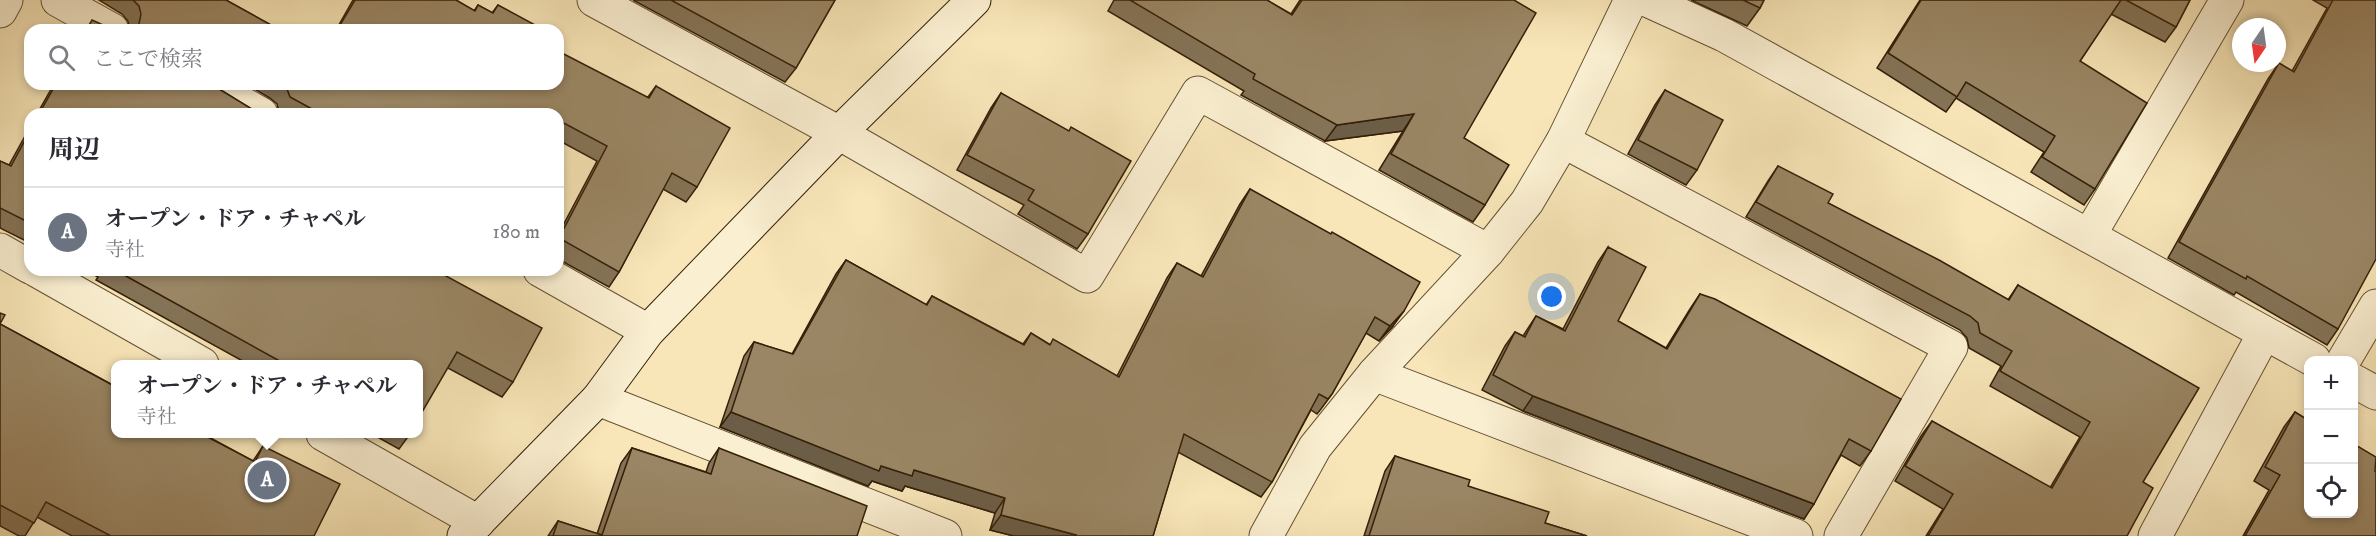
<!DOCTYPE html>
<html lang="ja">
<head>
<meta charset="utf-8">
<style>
	body { margin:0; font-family:"IM FELL DW Pica","Noto Serif JP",serif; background:#f2f2f3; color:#2b2b33 }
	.controls { position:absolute; right:18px; bottom:18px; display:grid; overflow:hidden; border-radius:12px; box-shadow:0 3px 9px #0003 }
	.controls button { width:54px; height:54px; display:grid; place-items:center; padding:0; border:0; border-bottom:2px solid #e1e1e2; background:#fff; color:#2b2b33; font:30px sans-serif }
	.compass { position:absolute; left:2232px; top:18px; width:54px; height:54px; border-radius:50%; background:#fff; box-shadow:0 3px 9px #0003; rotate:193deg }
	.you { position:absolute; left:1552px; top:297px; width:21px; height:21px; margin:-15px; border:4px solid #fff; border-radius:50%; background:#1a73e8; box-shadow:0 0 0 9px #1a73e833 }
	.badge { display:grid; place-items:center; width:39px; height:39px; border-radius:50%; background:#8f2418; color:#fff; font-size:20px; font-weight:700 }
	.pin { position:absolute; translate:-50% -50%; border:3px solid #fff; box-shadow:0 2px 6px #0006 }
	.popup { position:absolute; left:111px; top:360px; width:312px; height:78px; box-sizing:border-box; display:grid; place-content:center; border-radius:12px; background:#fff; filter:drop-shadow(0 2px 4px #0005); font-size:20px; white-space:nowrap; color:#7c7c81 }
	.popup b { font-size:22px; color:#2b2b33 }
	.popup::after { content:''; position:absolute; left:50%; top:100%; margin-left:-12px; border:12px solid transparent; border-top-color:#fff }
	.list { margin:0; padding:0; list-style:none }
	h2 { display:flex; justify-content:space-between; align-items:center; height:78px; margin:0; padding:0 24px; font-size:26px }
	h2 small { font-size:20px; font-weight:400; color:#7c7c81 }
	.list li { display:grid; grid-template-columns:39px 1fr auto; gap:18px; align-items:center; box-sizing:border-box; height:90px; padding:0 24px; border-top:2px solid #e1e1e2 }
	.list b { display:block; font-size:22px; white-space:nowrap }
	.list p { margin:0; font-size:20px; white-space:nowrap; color:#7c7c81 }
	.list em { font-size:20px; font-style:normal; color:#7c7c81 }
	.icon { flex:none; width:33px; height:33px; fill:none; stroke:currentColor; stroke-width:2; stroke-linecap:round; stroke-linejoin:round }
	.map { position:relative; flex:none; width:2376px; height:536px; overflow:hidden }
	.search { position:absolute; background:#fff; box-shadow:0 3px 9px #0003; left:24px; top:24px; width:540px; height:66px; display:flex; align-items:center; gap:15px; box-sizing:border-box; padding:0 21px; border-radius:18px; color:#7c7c81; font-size:22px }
	.panel { position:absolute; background:#fff; box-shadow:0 3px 9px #0003; left:24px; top:108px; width:540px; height:168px; border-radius:18px }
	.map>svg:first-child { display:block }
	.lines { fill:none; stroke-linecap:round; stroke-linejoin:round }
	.street-casing { stroke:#665134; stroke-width:35 }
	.secondary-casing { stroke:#351f08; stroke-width:35 }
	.street { stroke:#faefd1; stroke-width:33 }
	.secondary { stroke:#faefd1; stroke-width:33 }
	.wall { fill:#847356; stroke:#351f08; stroke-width:1.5 }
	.shaded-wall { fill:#6c5e46; stroke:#351f08; stroke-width:1.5 }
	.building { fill:#9a8664; stroke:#351f08; stroke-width:1.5 }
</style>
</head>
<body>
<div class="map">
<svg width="2376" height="536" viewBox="0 0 2376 536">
	<rect width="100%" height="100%" fill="#f8e6b8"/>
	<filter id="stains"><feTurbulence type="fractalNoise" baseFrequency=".00333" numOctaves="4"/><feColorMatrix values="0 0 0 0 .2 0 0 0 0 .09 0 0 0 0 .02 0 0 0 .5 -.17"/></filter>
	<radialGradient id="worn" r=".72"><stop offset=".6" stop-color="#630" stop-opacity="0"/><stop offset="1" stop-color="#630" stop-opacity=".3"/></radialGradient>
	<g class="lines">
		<defs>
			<g id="street">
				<path d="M58,0L112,30"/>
				<path d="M594,0L839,133L1087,276L1198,93L1488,251"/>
				<path d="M1647,0L1724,35L2314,360"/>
				<path d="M0,11L6,0"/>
				<path d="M208,84L261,114"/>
				<path d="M1563,141L1951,347L1841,536"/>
				<path d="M2089,236L2227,0"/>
				<path d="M0,250L30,267"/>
				<path d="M36,270L202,364"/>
				<path d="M540,270L648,331"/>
				<path d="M2344,360L2376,306"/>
				<path d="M1374,374L1796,536"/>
				<path d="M2354,381L2376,393"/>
				<path d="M598,399L945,536"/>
				<path d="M323,434L478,522"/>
				<path d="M1266,536L1315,447L1374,374L1488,251L1527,202L1563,141L1631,0"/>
				<path d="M2155,536L2264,334"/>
			</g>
			<path id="secondary" d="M464,536L598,399L648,331L839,133L974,0"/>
		</defs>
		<use href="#street" class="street-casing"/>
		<use href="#secondary" class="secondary-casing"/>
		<use href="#street" class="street"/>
		<use href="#secondary" class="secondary"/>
	</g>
	<g class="wall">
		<path d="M99,0H226L280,30H130L128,21L122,14Z"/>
		<path d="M353,0H456L474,11L478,5L492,13L498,5L535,30H336Z"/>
		<path d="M633,0H835L796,68L785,82Z"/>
		<path d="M1114,0H1267L1291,14L1300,0H1514L1464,138L1485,205L1473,222L1379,170L1403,131L1325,141L1241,95L1244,91L1108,11Z"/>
		<path d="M1691,0H1764L1760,8L1747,26Z"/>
		<path d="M1920,0H2190L2176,27L2165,42L2111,14L2080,61L2095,189L2084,205L2031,172L2044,152L1956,98L1946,112L1877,68Z"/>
		<path d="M2313,0H2376L2338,329L2327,345L2236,292L2234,295L2168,258L2268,79L2279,63L2292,71L2327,8Z"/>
		<path d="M54,84H211L260,114H37Z"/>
		<path d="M246,84H558L648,97L656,86L697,187L686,202L663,189L619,272L609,287L558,259V235L597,161L558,140V114H283L279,112L277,104L270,98Z"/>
		<path d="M1665,90L1697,170L1686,185L1628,154L1655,105Z"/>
		<path d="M1001,93L1088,234L1077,249L1018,214L1024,205L957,170L991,108Z"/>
		<path d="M30,127V243L0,228V161L9,165Z"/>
		<path d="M1778,166L1828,203L2008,300L2018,285L2143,482L2127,536H1926L1943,509L1895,481L1921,436L1932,421L2050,488L2080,437L1990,386L2001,366L1969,348L1967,338L1960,330L1746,217L1768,181Z"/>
		<path d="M1250,189L1393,326L1379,341L1366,333L1332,394L1321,409L1317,414L1311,410L1272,482L1261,497L1178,452L1153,536H1014L990,530L995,513L905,486L902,491L872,481L868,486L720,427L744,356L754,342L792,354L836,274L846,260L926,305L932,296L1023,344L1031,333L1049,344L1117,376L1167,278L1177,263L1201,276L1240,204Z"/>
		<path d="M1608,247L1618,321L1666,348L1690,309L1700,294L1871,451L1860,466L1841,455L1804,519L1523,411L1482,390L1505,346L1515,332L1523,336L1536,316L1563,329L1598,262Z"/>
		<path d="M85,270H435L513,382L502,397L448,368L418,364H248L96,280L98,277Z"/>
		<path d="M0,313V324L253,461L263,446L314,536H72L37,517L25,536H19L0,526Z"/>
		<path d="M2295,412L2375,471L2376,536H2243L2269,490L2254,481L2284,427Z"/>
		<path d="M372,434H410L399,449Z"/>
		<path d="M632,448L706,472L709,463L719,448L857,536H548L558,521L597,534L621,463Z"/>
		<path d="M1395,456L1468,486L1545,523L1587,536H1364L1385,471Z"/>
	</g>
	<g class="shaded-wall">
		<path d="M1414,114L1403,131L1325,141L1337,125Z"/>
		<path d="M1404,311L1393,326L1379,341L1390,326Z"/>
		<path d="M1533,396L1814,504L1804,519L1523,411Z"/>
		<path d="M731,412L881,466L914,470L1005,498L995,513L905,486L902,491L872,481L868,486L720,427Z"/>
		<path d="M1001,515L1076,535L1075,536H1014L990,530Z"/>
	</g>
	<g class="building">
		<path d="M133,0H226L280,30H133L139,24L141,14L139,6Z"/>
		<path d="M355,0H456L475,11L478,5L493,13L498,5L537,26L535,30H337Z"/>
		<path d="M671,0H835L796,68Z"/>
		<path d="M1130,0H1267L1292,15L1302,0H1514L1536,13L1464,138L1509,165L1485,205L1391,154L1414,114L1337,125L1253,79L1255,74Z"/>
		<path d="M1743,0H1764L1760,8Z"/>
		<path d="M1921,0H2121L2080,61L2147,103L2095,189L2042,157L2055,136L1966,82L1957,97L1888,53Z"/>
		<path d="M2126,0H2190L2176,27Z"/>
		<path d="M2333,0H2376V259L2338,329L2247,276L2246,279L2179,242L2279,63L2294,72Z"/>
		<path d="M92,20L114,30H86Z"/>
		<path d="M326,26L334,30H324Z"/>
		<path d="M558,51L649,98L656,86L730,128L697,187L672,173L619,272L559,238L607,146L558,120V114H547L539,110L536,114H321L290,97L287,89L282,84H558Z"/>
		<path d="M56,84H211L260,114H39Z"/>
		<path d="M1665,90L1723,120L1697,170L1638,140Z"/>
		<path d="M1001,93L1069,131L1071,127L1131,161L1088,234L1028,200L1034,190L967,155Z"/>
		<path d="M30,131V223L0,208V161L11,166Z"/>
		<path d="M1778,166L1833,194L1828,203L1939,260L2009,300L2018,285L2199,388L2143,482L2153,488L2127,536H1928L1953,494L1905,466L1932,421L2052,488L2090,422L2000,371L2012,351L1980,333L1978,323L1970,316L1756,202Z"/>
		<path d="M1250,189L1331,234L1332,232L1420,282L1404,311L1390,326L1375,317L1332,394L1328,399L1319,394L1272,482L1184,434L1153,536H1075L1076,535L1001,515L1005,498L914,470L912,476L881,466L879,471L731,412L754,342L793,354L846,260L927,305L932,296L1024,345L1031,333L1050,345L1053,339L1119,377L1177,263L1203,277Z"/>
		<path d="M1608,247L1646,267L1618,321L1667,349L1700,294L1715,299L1901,399L1871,451L1849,439L1814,504L1533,396L1493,375L1515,332L1525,337L1536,316L1565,331Z"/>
		<path d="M115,270H435L542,328L513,382L457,352L418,419V364H285Z"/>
		<path d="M0,313L5,315L0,324L116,387V434H202L255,462L263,446L340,484L314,536H111L46,502L34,523L0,505Z"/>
		<path d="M2295,412L2308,420V513H2354V444L2376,457L2375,471H2376V536H2245L2280,475L2265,467Z"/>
		<path d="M632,448L711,474L719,448L867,506L857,536H553L558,521L602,535Z"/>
		<path d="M1395,456L1470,480L1468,486L1549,512L1545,523L1587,536H1369Z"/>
	</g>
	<rect width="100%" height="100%" filter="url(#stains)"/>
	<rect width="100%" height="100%" fill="url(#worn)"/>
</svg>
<div class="controls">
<button>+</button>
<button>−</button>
<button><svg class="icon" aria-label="locate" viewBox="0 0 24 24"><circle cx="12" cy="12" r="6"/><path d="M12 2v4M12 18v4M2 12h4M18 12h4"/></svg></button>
</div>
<svg class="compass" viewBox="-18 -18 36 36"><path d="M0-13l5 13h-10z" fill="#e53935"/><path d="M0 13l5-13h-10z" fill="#7c7c81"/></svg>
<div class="you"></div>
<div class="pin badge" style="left:267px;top:480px;background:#6b7280">A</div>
<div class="popup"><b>オープン・ドア・チャペル</b>寺社</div>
<div class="search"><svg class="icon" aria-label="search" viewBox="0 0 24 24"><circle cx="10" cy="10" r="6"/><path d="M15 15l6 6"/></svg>ここで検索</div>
<section class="panel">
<h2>周辺<small></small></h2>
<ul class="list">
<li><span class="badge" style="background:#6b7280">A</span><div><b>オープン・ドア・チャペル</b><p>寺社</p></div><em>180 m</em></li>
</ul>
</section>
</div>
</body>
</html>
